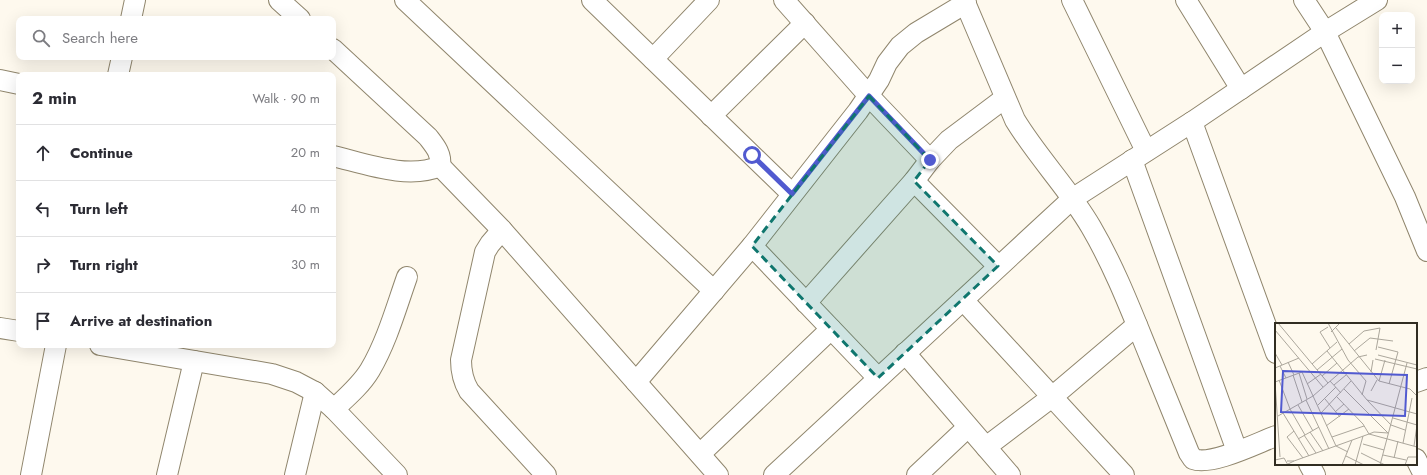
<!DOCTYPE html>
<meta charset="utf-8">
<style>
body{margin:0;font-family:Jost,sans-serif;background:#f2f2f3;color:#2b2b33}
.controls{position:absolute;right:12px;top:12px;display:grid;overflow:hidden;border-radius:8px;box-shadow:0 4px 16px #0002}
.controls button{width:36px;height:36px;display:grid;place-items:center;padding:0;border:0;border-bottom:1px solid #e1e1e2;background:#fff;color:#2b2b33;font:20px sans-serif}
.stop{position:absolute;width:12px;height:12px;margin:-9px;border:3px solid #515ad0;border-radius:50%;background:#fff}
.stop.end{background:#515ad0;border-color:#fff;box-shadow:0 1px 4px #0008}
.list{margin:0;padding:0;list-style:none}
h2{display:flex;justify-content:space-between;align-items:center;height:52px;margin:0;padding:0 16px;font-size:17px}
h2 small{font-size:13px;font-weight:400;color:#7c7c81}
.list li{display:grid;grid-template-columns:26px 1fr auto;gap:12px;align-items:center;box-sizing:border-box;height:56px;padding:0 16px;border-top:1px solid #e1e1e2}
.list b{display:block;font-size:15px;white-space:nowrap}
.list em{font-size:13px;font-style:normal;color:#7c7c81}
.icon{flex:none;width:22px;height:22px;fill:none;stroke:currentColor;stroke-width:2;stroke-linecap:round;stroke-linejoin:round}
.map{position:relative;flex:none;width:1427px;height:475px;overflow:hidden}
.search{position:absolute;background:#fff;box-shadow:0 4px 16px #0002;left:16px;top:16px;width:320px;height:44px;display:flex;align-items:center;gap:10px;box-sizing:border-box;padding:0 14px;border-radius:8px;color:#7c7c81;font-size:15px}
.panel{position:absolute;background:#fff;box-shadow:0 4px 16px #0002;left:16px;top:72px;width:320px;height:276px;border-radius:8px}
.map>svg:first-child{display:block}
</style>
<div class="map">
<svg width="1427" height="475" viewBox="0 0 1427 475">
<rect width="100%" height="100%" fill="#fef9ee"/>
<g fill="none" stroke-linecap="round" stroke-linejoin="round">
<g stroke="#90866d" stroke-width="22">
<g id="street">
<polyline points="279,0 300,19"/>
<polyline points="405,0 714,291"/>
<polyline points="592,0 792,194"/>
<polyline points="784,0 869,96 930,160"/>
<path d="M964,0l51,120c23,38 54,69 76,107 24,41 41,86 59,130 13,32 26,64 39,96l4,6c19,7 64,-16 83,-23"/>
<polyline points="1072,0 1146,151"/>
<polyline points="1186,0 1241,89"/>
<polyline points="1304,0 1325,32 1405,197 1427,251"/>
<polyline points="131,19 135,0"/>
<path d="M333,49l95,88c7,9 14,17 12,29 -31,14 -74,-2 -107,-10"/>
<polyline points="653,59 709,0"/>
<polyline points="118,75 122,57"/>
<polyline points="0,80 19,84"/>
<polyline points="711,116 805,23"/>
<polyline points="1192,122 1276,353"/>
<polyline points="1132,160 1237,451"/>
<polyline points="440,166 502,230 718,475"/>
<polyline points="914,181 998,266"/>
<path d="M502,230l-12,14 -5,8 -24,108c0,12 2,21 8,31l77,84"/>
<polyline points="752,246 878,378"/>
<polyline points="963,300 1124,475"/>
<polyline points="806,303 914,181 930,160 949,140 1005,98"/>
<polyline points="0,328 19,331"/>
<polyline points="100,345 272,374 296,382 315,392 334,409 397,475"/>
<polyline points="905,353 1010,475"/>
<polyline points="636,382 752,246 858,111 879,80 887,63 900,46 916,33 966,3"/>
<polyline points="1416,382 1427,378"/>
<path d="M334,409c13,-12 27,-24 36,-39 17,-29 26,-62 37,-93"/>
<polyline points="986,447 1052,397 1137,325"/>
<polyline points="700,454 831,329"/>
<polyline points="1416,459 1424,475"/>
<polyline points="1309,464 1315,475"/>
<polyline points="31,475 56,345"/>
<polyline points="167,475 194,361"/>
<polyline points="295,475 315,392"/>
<polyline points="774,475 1072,199 1192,122 1325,32 1377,0"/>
<polyline points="917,475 968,427"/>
</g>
</g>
<use href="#street" stroke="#fff" stroke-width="20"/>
</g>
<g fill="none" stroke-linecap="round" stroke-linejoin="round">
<polyline stroke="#515ad0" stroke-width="5" points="752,155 792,194 869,96 930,160"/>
</g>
<path fill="#0f766e" fill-opacity="0.2" stroke="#0f766e" stroke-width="3" stroke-dasharray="8 5" stroke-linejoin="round" d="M869,96l61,64 -16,21 84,85 -120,112 -126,-132z"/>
<g transform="translate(1275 323)">
<rect width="142" height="142" fill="#fef9ee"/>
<path fill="none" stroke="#aca79c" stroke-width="1" d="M3,0l50,60M53,0l20,37 18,21 -4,14M53,4l-8,5 10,16M61,5l43,53 31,8 7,7M0,7l48,57M56,9l9,-9M74,21l15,-13 16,-3 -4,22M103,24l20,5 -9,32M52,28l40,49M79,28l16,-13 23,3M0,30l7,12M103,32l39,10M100,36l42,10M13,39l6,13M37,41l25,-22M5,43l6,12M0,45l24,-10M42,47l25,-21M96,49l2,-12M24,50l8,26M18,52l9,27M47,53l15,-13M4,57l11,29 15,26M55,58l11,12M104,58l6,-21M32,61l14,-10M59,62l12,-10M69,66l44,44M96,68l6,-11M50,76l15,18M31,77l23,49M23,82l15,26M43,82l18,-18M60,89l9,-8M8,90l26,43M46,90l30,-32M3,93l35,-20 45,-39 9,-2M118,95l24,7M51,103l23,-17M130,107l-14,-5 -24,-25 50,14M19,108l-7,6 16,21M35,109l13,19M94,111l48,13M94,111l5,-2 14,1M29,112l12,18M57,114l32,-11M23,116l21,-12M128,120l9,-45M88,121l21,6M139,123l3,-21M86,130l24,12M108,132l23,5M71,133l18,9M5,134l-5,-75 27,-10 34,74 12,6M119,135l4,-17M0,137l9,-2 4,7M12,138h7l-6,3M19,138l75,-27 -6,-10 -26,-27M67,142l10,-25M80,142l8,-29M105,142l27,-102M130,142l3,-8h9"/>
<path fill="#515ad0" fill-opacity="0.15" stroke="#515ad0" stroke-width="2" d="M8,48l124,4 -2,41 -124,-4z"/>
<rect width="142" height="142" fill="none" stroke="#312d22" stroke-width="2"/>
</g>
</svg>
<div class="controls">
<button>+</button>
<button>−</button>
</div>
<div class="stop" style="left:752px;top:155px"></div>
<div class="stop end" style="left:930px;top:160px"></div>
<div class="search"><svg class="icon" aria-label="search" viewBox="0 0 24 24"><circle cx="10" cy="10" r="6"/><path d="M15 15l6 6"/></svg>Search here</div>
<section class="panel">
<h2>2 min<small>Walk · 90 m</small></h2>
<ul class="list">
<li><svg class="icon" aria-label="ahead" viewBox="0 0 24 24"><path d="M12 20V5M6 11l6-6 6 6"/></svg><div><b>Continue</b></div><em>20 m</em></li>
<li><svg class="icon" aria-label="left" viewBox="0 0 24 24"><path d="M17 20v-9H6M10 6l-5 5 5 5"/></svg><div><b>Turn left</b></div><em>40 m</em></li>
<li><svg class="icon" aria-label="right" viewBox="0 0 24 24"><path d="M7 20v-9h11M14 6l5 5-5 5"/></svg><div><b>Turn right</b></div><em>30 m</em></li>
<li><svg class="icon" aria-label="arrive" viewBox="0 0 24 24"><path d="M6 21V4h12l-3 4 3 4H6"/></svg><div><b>Arrive at destination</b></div></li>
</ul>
</section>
</div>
